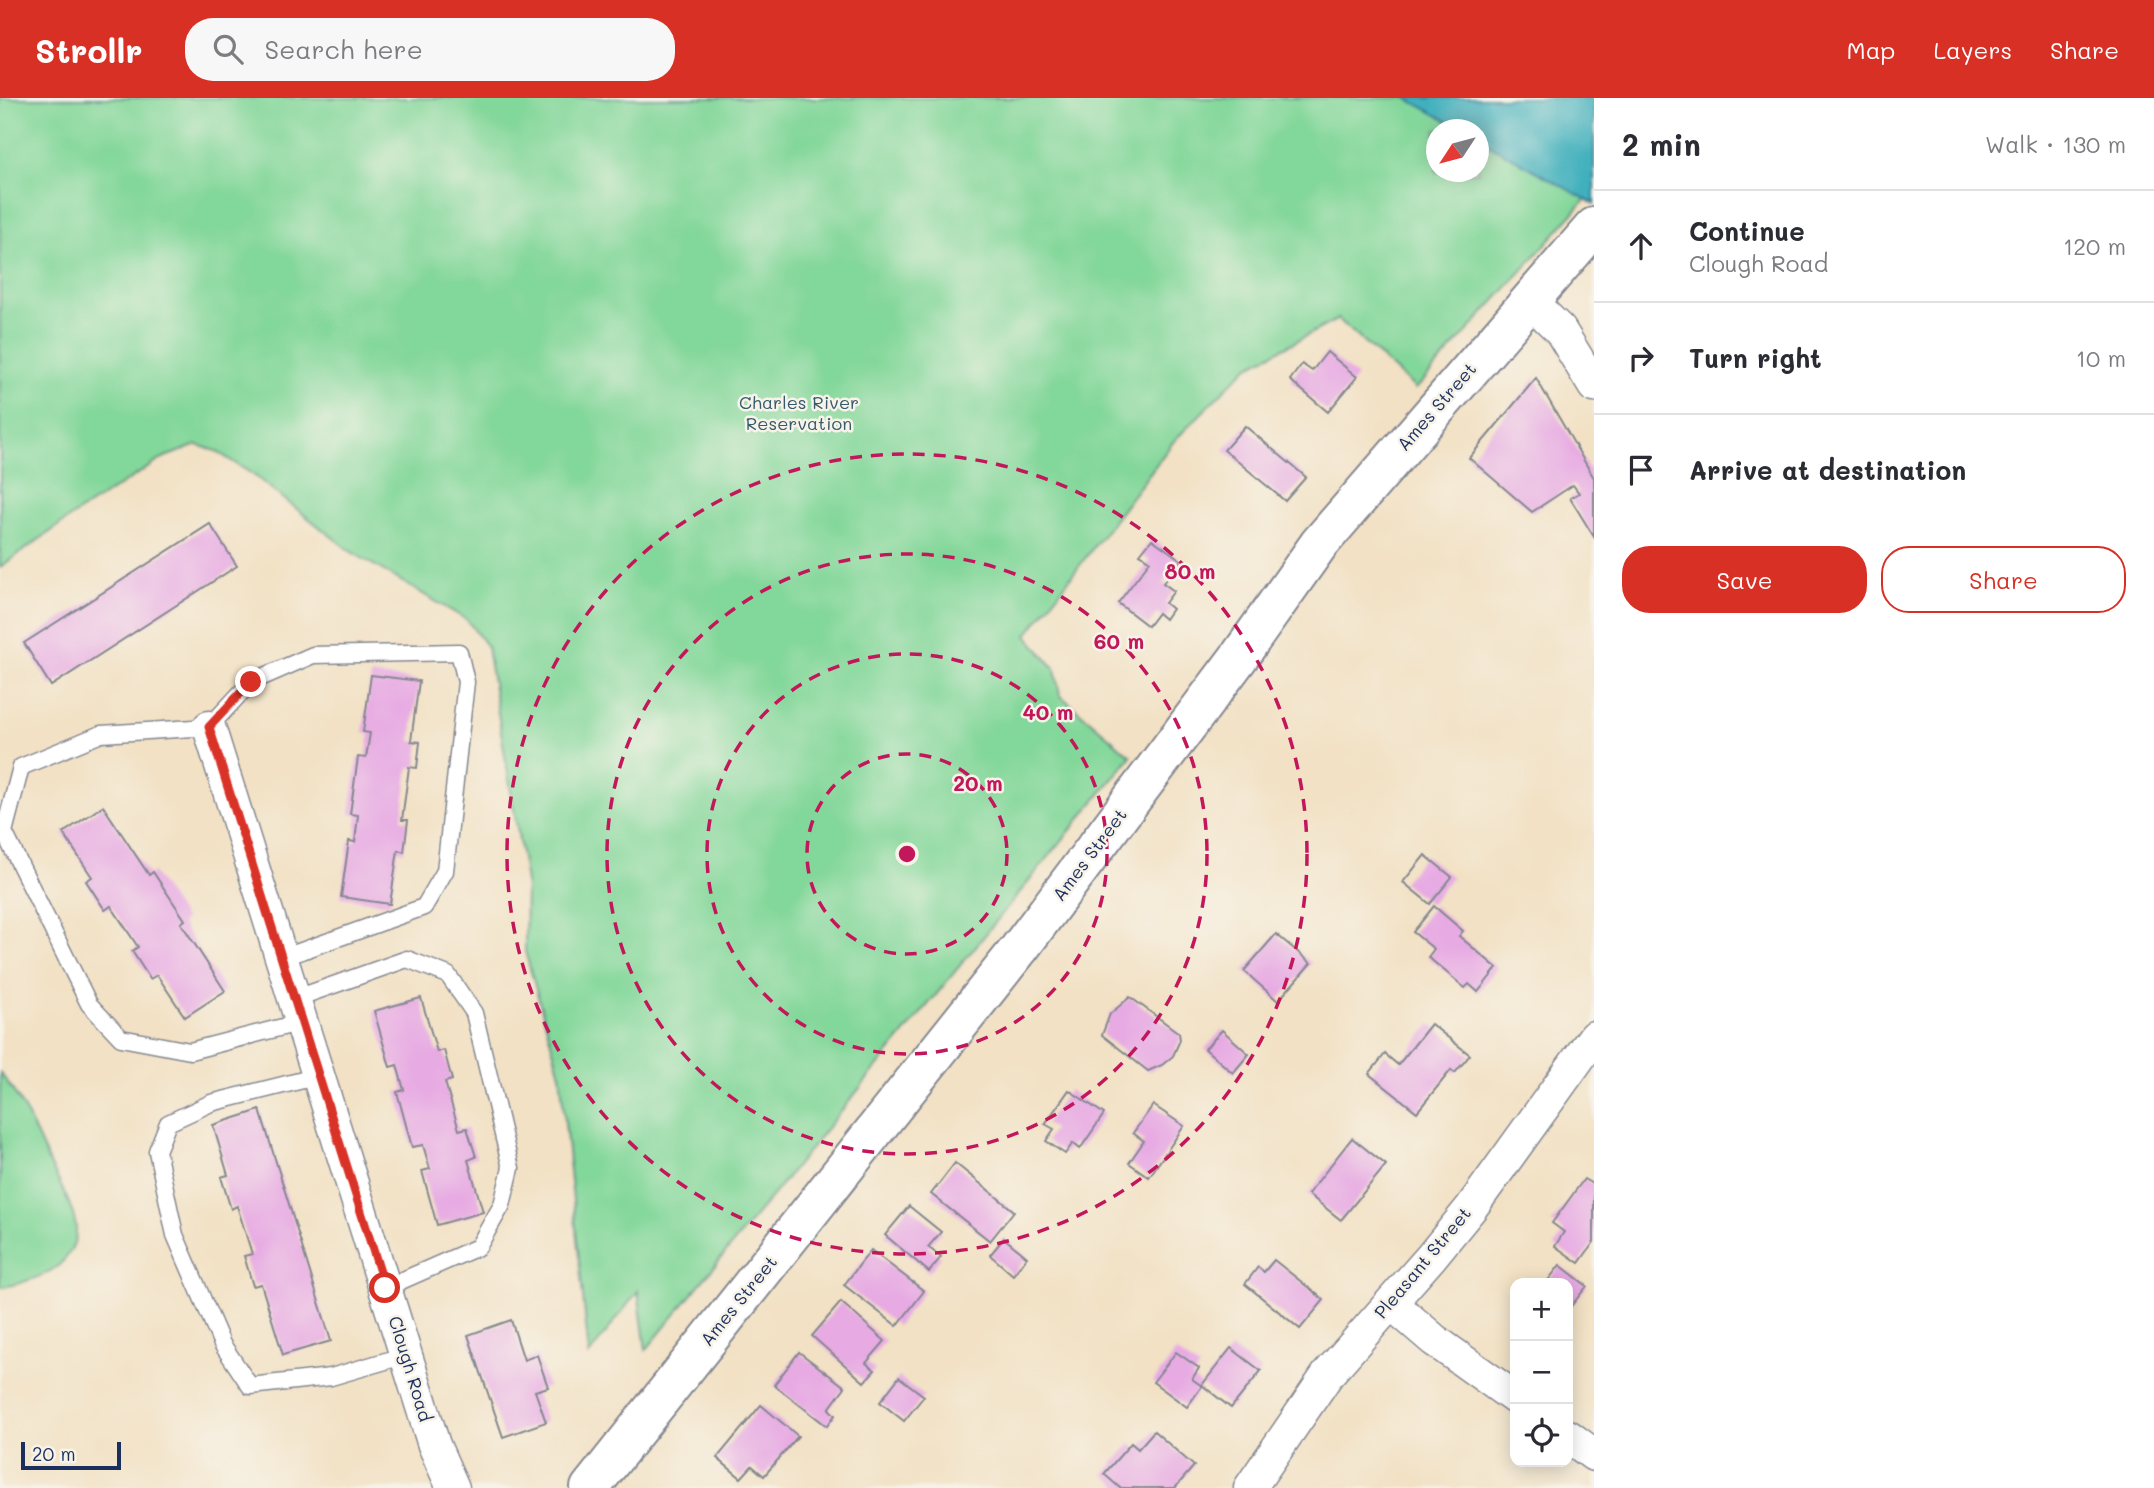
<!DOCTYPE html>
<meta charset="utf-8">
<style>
body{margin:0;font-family:Mali,sans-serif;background:#f7f7f7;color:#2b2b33}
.controls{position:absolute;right:21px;bottom:21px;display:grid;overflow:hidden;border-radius:14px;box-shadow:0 4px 18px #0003}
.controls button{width:63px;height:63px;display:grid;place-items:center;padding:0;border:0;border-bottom:2px solid #e1e1e2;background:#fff;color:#2b2b33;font:35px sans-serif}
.compass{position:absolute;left:1426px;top:21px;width:63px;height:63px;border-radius:50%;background:#fff;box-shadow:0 4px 18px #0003;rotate:234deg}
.scale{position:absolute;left:21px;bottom:18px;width:100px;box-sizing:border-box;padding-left:7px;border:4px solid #1b2f5e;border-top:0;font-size:19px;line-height:24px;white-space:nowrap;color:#1b2f5e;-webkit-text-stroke:5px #f7f3e8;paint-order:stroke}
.stop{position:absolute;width:21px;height:21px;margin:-16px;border:5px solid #d93025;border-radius:50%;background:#fff}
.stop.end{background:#d93025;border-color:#fff;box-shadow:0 2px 7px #0008}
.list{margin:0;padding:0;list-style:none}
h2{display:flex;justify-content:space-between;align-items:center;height:91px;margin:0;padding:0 28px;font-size:30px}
h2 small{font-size:23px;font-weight:400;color:#7c7c81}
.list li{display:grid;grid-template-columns:46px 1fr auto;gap:21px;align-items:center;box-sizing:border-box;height:112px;padding:0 28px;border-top:2px solid #e1e1e2}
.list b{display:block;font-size:26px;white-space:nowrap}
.list p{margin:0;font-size:23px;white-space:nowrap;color:#7c7c81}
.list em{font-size:23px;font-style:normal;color:#7c7c81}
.actions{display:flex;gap:14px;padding:21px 28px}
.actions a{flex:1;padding:16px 0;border:2px solid #d93025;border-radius:28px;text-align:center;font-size:24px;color:#d93025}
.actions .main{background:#d93025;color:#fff}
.icon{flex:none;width:38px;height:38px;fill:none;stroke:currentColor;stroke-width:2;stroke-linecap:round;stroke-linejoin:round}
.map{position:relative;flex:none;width:1594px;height:1390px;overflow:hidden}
header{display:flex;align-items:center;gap:42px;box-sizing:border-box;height:98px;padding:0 35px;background:#d93025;color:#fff}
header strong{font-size:33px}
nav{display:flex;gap:38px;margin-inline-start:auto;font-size:24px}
.search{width:490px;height:63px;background:#f7f7f7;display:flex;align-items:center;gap:18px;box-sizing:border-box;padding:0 24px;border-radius:28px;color:#7c7c81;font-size:26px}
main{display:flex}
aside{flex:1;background:#fff}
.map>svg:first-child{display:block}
</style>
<header>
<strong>Strollr</strong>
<div class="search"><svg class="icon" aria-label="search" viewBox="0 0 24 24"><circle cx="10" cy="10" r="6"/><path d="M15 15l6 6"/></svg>Search here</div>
<nav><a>Map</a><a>Layers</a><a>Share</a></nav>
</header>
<main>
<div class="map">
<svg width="1594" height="1390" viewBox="0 0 1594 1390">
<rect width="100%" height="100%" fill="#f7f3e8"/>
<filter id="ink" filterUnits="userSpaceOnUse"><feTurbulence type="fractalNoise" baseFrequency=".0143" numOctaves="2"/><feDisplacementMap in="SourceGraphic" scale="14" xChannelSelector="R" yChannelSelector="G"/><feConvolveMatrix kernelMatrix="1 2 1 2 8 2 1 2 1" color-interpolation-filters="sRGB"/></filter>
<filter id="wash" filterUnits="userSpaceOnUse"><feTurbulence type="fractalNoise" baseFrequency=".00686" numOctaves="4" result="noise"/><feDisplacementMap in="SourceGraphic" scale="28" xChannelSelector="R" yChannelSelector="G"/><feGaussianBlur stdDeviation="1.57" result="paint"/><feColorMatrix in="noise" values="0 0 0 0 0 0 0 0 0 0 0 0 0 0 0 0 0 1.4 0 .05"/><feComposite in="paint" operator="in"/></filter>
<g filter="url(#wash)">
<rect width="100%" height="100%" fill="#f2e1c4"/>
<g fill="#82d79a" stroke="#4e837c" stroke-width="2" fill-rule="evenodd">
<path d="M0,0h1574l20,92 -178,199 -78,-70 -91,48 -73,74 -147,194 28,34 5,26 71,61 -485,594 -8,-59 -49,64 -29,-281 -35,-123 1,-69 -39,-235 -20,-27 -117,-69 -95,-75 -39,-25 -19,-6 -32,12 -81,51 -84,59zM1436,32h42v42h-42z"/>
<path d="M0,975c21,25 34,56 47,85 8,17 31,56 29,75 -4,37 -42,47 -72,54h-4z"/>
</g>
<polygon fill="#41b0bd" stroke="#2e708e" stroke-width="2" points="1406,0 1594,0 1594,106 1479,41 1478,32 1462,31"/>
<g id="blocks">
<g fill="#e7aae3">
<polygon points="1327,254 1357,279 1328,314 1290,282 1302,266 1312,273"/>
<polygon points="1536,280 1594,380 1594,439 1570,400 1579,395 1573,387 1532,414 1469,360"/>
<polygon points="1245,328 1306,379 1285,403 1224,352"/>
<polygon points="210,426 237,468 51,588 24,545"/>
<polygon points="1152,441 1181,462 1163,485 1174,493 1165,505 1172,511 1165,521 1158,515 1148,528 1118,505 1150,463 1140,456"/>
<polygon points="371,577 419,583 411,643 420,644 417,670 409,669 402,722 408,722 404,754 398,752 390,806 341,799 349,743 355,744 358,717 350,716 358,659 366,660 370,635 363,634"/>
<polygon points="103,708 149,777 153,774 185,822 181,825 225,893 185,919 157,877 150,881 132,853 138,849 111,808 105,812 86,783 92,779 63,735"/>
<polygon points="1425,757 1452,779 1430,806 1403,784"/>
<polygon points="1434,808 1463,833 1459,838 1497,870 1478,894 1469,886 1465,890 1428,859 1434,851 1413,834"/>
<polygon points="1276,836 1311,865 1278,903 1244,873"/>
<polygon points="1130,899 1179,935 1180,942 1173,958 1162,967 1148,973 1102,937 1110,916"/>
<polygon points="421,900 437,954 444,952 452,982 445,984 459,1032 467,1030 476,1059 468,1062 483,1114 437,1127 422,1073 430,1071 423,1047 412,1049 397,994 404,992 397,967 390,969 374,913"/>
<polygon points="1431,926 1470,957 1455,975 1451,972 1417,1014 1369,976 1385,956 1398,967"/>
<polygon points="1222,932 1249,956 1233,975 1205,951"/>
<polygon points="1069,992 1104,1016 1080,1051 1073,1045 1065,1056 1046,1043 1054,1031 1045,1026"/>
<polygon points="1153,1007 1184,1028 1149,1079 1129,1065 1144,1043 1133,1035"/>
<polygon points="260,1012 331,1243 283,1257 261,1186 253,1188 244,1158 252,1156 237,1108 231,1111 221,1079 228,1077 213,1027"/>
<polygon points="1352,1040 1386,1067 1341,1122 1308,1096"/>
<polygon points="955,1065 1014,1113 990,1143 931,1096"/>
<polygon points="1584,1081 1594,1087 1594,1144 1579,1165 1555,1148 1564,1134 1552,1125"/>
<polygon points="909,1108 941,1134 928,1149 941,1159 929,1174 885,1137"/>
<polygon points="1004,1140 1027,1159 1013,1177 990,1157"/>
<polygon points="871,1152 924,1193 897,1228 844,1187"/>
<polygon points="1274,1162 1324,1202 1300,1231 1245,1186 1258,1169 1264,1174"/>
<polygon points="1560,1167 1587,1188 1568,1212 1568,1185 1546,1185"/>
<polygon points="841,1204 885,1243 866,1265 875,1272 864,1284 812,1238"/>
<polygon points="511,1222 524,1262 537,1257 548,1289 535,1293 546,1324 503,1339 468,1237"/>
<polygon points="1231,1250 1261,1273 1231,1310 1202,1287"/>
<polygon points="799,1254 845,1289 829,1311 835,1317 827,1328 774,1287"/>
<polygon points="1176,1254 1199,1270 1192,1281 1202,1288 1187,1309 1153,1284"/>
<polygon points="899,1279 924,1298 904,1323 880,1304"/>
<polygon points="761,1307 798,1338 764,1378 752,1368 741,1380 717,1360"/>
<polygon points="1154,1333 1194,1368 1175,1390 1120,1390 1104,1376 1131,1345 1138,1351"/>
</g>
</g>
</g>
<g filter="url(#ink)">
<use href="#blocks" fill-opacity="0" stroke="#868891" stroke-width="2"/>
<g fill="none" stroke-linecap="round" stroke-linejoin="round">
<g stroke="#868891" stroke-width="19">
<g id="lane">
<polyline points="282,860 424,809 445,773 466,584 459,554 313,557 251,584 209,629 101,636 21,669 4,734 89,906 121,940 190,953 302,924"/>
<polyline points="294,901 407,861 448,877 474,915 511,1070 502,1107 478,1149 385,1190"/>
<polyline points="319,978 211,1005 168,1025 157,1053 175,1137 222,1246 250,1288 331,1279 406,1257"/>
</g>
</g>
<g stroke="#868891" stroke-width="35">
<g id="street">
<polyline points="1529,202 1560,232 1594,288"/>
<polyline points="209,629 434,1347 453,1390"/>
<polyline points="1391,1205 1434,1242 1515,1300"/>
<polyline points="1568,1338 1594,1357"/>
<polyline points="1250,1390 1328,1276 1431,1159 1471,1110 1594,939"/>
</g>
</g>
<g stroke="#868891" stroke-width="42">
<polyline id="secondary" points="590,1390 1019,851 1239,559 1319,446 1594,129"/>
</g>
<use href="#lane" stroke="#fff" stroke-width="16"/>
<use href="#street" stroke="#fff" stroke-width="32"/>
<use href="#secondary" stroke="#fff" stroke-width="38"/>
</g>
</g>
<g fill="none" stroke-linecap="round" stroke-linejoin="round" filter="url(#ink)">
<polyline stroke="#d93025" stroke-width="9" points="251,584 209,629 385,1190"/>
</g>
<g fill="none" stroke="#c2185b" stroke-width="3.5" stroke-dasharray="12 9">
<circle cx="907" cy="756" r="100"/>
<circle cx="907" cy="756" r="200"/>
<circle cx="907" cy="756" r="300"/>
<circle cx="907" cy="756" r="400"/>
</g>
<g text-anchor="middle" stroke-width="5" stroke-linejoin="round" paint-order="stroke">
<g font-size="18" fill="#35596d" stroke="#f7f3e8">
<text x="799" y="311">Charles River<tspan x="799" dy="21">Reservation</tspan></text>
</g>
<g font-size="18" fill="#1b2f5e" stroke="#f7f3e8">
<text transform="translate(1437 309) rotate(-49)" y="6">Ames Street</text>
<text transform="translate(1090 757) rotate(-53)" y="6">Ames Street</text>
<text transform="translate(1423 1165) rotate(-50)" y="6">Pleasant Street</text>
<text transform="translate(739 1203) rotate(-51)" y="6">Ames Street</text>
<text transform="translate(410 1271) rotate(73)" y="6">Clough Road</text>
</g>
</g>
<circle cx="907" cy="756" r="10" fill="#c2185b" stroke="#f7f3e8" stroke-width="3.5"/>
<g font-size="21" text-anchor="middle" font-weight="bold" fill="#c2185b" stroke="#f7f3e8" stroke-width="5" stroke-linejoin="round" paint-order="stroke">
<text x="1190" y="481">80 m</text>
<text x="1119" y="551">60 m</text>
<text x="1048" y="622">40 m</text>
<text x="978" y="693">20 m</text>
</g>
</svg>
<div class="controls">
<button>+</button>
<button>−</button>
<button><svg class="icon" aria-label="locate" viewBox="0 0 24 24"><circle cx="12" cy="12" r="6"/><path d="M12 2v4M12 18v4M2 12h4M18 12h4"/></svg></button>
</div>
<svg class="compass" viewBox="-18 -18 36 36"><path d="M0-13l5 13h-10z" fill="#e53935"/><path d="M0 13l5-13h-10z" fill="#7c7c81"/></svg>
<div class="scale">20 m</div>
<div class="stop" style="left:385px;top:1190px"></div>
<div class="stop end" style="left:251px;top:584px"></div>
</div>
<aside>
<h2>2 min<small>Walk · 130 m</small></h2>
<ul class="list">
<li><svg class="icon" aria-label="ahead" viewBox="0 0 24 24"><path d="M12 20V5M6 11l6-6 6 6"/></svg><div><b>Continue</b><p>Clough Road</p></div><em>120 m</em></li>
<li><svg class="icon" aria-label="right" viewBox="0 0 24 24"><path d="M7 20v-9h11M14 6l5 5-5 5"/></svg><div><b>Turn right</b></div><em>10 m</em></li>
<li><svg class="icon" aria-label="arrive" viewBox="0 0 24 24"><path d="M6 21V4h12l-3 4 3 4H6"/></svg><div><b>Arrive at destination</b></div></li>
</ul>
<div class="actions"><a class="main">Save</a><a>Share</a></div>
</aside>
</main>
